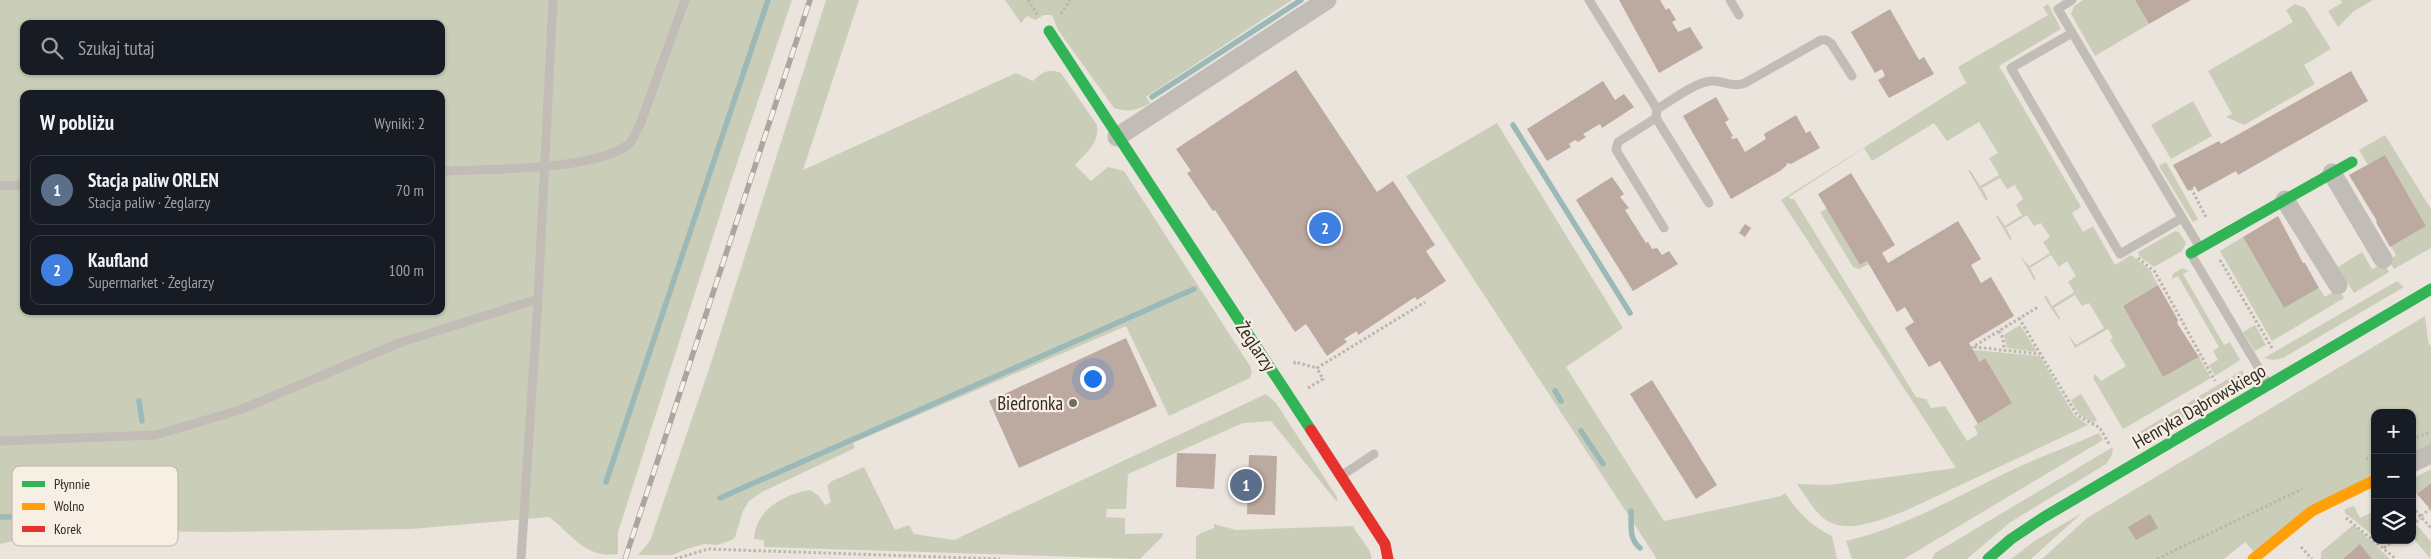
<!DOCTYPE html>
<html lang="pl">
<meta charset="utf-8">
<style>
body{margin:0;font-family:"PT Sans Narrow",sans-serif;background:#20242c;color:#f1f3f6}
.controls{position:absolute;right:15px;bottom:15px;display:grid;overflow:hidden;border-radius:10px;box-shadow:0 1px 4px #0004}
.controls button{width:45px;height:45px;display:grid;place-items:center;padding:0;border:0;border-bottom:1px solid #363941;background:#171b24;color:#f1f3f6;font:25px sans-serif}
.you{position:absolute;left:1092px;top:378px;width:18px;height:18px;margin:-12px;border:4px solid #fff;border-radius:50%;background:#1a73e8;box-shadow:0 0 0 8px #1a73e833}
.badge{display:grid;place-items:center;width:32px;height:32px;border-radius:50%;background:#db2777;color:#fff;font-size:16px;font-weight:700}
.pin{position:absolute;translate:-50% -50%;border:2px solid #fff;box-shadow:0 1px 5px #0006}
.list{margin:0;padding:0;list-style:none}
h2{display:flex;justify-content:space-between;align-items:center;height:65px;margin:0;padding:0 20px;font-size:21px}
h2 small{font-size:16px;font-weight:400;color:#9ea1a6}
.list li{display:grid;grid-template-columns:32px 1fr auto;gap:15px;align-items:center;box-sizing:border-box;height:70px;margin:0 10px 10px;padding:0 10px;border:1px solid #363941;border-radius:10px}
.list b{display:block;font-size:19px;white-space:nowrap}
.list p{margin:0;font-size:16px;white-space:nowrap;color:#9ea1a6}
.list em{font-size:16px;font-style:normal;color:#9ea1a6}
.icon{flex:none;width:28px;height:28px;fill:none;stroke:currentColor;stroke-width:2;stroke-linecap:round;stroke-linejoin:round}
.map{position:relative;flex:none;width:2431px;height:559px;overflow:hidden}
.search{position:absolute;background:#171b24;box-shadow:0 1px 4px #0004;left:20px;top:20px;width:425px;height:55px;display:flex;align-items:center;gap:12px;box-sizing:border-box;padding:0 18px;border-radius:10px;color:#9ea1a6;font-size:19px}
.panel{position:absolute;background:#171b24;box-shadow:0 1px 4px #0004;left:20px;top:90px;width:425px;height:225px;border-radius:10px}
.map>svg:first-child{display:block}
</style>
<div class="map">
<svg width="2431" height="559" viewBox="0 0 2431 559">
<rect width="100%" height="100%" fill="#eae4dd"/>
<g fill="#caceb8" fill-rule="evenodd">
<path d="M0,0h792l-63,187 -111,345v22c-33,5 -45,-19 -69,-37l-138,12 -194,3 -177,-2 -2,5 -38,9zM24,24h417v47h-417zM24,94h417v217h-417z"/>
<path d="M826,0h33l-56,170 213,-97 17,8c9,-9 16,-13 28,-8l36,52c2,19 -10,27 -22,40l16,16 17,-14 16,4 126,195 2,6 -2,6 -81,38 -43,-90 -273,117 2,5 -93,44 -13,9 -6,10 -8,26 -3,3 -15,5 -13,-1 -17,5 -15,6h-34l12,-14 60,-175z"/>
<path d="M1005,0h287l-146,97 4,6c-13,8 -22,9 -36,5l-56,-78 -6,-15h-8l-9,5 -8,-4 -6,7z"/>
<polygon points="2083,0 2135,0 2149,24 2095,56 2071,14 2074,6"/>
<polygon points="2341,0 2373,0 2354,11 2338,27 2328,11 2342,3"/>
<path d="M2048,4l13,25 -62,37 82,141 -9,6 11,19 10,-6 22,39 16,-10 19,15 8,15 -35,21 40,71 36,-20 12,21 -88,51 -30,-51 2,-4 6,7 25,-15 -16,-26 3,-2 -5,-9 -33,19 -7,-14 8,11 28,-17 -15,-25 -7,3 -7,-11 -21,13 6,10 -1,2 -15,-23 2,-2 6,11 22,-14 -6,-10 8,-6 -9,-15 -8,6 -8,-12 -21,13 6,11 -2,1 -14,-25 9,11 21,-13 -7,-11 7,-5 -9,-14 -7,3 -7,-11 -21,13 6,11 -2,1 -14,-24h2l7,10 17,-11 -6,-10 7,-6 -8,-14 -8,4 -7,-11 -18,10 6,11 -2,2 -18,-31h2l10,16 19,-11 -10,-17 9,-5 -19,-31 -32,19 -13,-18 -62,38 -8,-13 -75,49 1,2h4l122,198 10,2 5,9 14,-2 22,35 11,-7 -4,-8 38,-23 -27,-45 -5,4 -7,-12 67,6 34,59 14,10 -183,86c-23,8 -56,24 -79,9 -12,-8 -20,-24 -29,-36l32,1 127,-17 -175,-268 185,-117 -8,-16 90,-52 -5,-8z"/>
<polygon points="2295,4 2305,8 2331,49 2304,65 2315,84 2244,125 2226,117 2232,114 2208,71 2293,22 2286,10"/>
<polygon points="2193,101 2212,136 2171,159 2151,125"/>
<path d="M1497,123l126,205 -57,39 98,154 117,-25 4,-3c13,19 26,33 47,43l5,23h-180l-251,-383z"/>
<polygon points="2385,135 2431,209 2431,248 2394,269 2388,260 2396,255 2391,246 2426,226 2385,155 2368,165 2359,150"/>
<polygon points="2166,162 2198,219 2193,222 2159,166"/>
<polygon points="1827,209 1860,265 1867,261 1869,264 1859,269 1853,267 1820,212"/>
<polygon points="2175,231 2179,232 2186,243 2182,251 2154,267 2139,256 2138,252"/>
<polygon points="2243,237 2284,308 2319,288 2325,297 2338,289 2344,298 2272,341 2220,251"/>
<polygon points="2362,252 2372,269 2384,263 2389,272 2354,293 2338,267"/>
<polygon points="2182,268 2189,271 2183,274 2224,345 2230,342 2240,360 2215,376 2209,365 2218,360 2213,351 2219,347 2178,276 2172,279 2173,274"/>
<polygon points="2397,281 2404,287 2283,358 2273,360 2264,358"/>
<polygon points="2425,316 2428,341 2431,347 2431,446 2412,455 2412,413 2375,413 2375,473 2253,551 2245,542 2224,559 2042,559 2087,518"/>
<polygon points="2020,325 2037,352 2007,348 2004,335"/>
<polygon points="2255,325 2266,345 2255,351 2243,332"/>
<polygon points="2243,370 2243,379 2235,388 2146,440 2131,437"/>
<path d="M1266,394l10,9 61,94v5l-66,-81 -28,2 -115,51 -2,35h-19l-1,8 19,1v16l38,-1 -1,4 -22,22 -376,-12v-7l-10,-1c2,-30 29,-44 56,-49l9,6 6,9 6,-3 -4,-16 5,-5 32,-14 31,63 14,-5 5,9 40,6z"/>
<polygon points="2081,394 2097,420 2093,423 2079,414 2071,400"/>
<path d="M2099,433l4,7 -199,119h-52l-6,-18c59,-14 114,-46 168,-72 28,-13 57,-23 85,-36z"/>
<polygon points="2113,447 2112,455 2106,464 2009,523 1967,559 1932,559 1935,553"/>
<polygon points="2431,469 2431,483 2417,494 2412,489 2412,479"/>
<polygon points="2354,506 2360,518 2375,511 2375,537 2345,513 2345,509"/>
<polygon points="2082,513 2031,559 2011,559 2036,540"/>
<path d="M1214,524l22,6 117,-4c6,13 16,18 19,33h-176v-22l5,-4 13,-5z"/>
<polygon points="2417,525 2431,542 2430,558 2412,537 2412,529"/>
<polygon points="2352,526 2355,526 2390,559 2372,559 2360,545 2343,559 2321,559 2321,552"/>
</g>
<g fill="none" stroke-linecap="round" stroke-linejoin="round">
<g stroke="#9cb9b9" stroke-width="5.5">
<polyline points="1152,97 1301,0"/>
<polyline points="1513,125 1630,313"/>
<polyline points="1555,391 1561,401"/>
<polyline points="139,401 142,421"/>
<polyline points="1581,431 1603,464"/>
<polyline points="606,482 768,0"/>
<polyline points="720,498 1194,289"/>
<path d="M1631,511c1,15 -3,27 9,37"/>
<polyline points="0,517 103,515"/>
</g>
</g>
<g fill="#bca9a0">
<polygon points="1619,0 1660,0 1666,10 1669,8 1676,20 1672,22 1678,32 1690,27 1703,48 1659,73"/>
<polygon points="2135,0 2191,0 2149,24"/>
<polygon points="1890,9 1919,60 1924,57 1934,74 1889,98 1878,80 1885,76 1882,69 1875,73 1851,32"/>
<polygon points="1296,70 1377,192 1393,181 1435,245 1426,251 1446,281 1417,300 1415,297 1358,335 1357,331 1344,339 1347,342 1327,356 1306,324 1295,332 1215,210 1213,211 1187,173 1191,171 1176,149"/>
<polygon points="2351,71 2368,101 2238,175 2236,171 2198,192 2195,186 2188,191 2173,165 2219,141 2221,144"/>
<polygon points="1603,81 1615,100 1624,94 1634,107 1602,128 1600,124 1583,134 1586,137 1578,142 1575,140 1569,144 1571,147 1547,161 1527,129"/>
<polygon points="1716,97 1729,120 1725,122 1733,136 1731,137 1732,139 1737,138 1745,152 1766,139 1764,134 1796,115 1806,133 1810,131 1820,148 1791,164 1786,163 1787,165 1780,171 1731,199 1683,116"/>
<polygon points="2385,155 2426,226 2390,247 2376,222 2377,221 2349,175"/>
<polygon points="1851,173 1895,245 1882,253 1888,263 1958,221 1981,259 1971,265 1981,283 1991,277 2014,316 1969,343 1980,362 1985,358 2012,403 1978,424 1940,361 1929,367 1905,328 1914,322 1905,307 1897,312 1867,261 1860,265 1818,194"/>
<polygon points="1612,177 1624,194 1620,197 1629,208 1625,210 1646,243 1648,242 1652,249 1657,248 1662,255 1669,251 1678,264 1633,291 1576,200"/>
<polygon points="2278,216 2303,263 2305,263 2319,288 2284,308 2243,237"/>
<polygon points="1745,224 1751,228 1745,237 1739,233"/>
<polygon points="2158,285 2178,320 2177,323 2199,357 2163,377 2123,306"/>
<polygon points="1126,338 1157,406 1019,468 989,401"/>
<polygon points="1652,380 1717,485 1696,499 1630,394"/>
<polygon points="1177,453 1216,454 1214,489 1176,487"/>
<polygon points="1249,455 1277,456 1275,515 1247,514"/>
<polygon points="2431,483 2431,510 2417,494"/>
<polygon points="2150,514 2158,528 2136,540 2128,527"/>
<polygon points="2360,544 2372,559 2343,559"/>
</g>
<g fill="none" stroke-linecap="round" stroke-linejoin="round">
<g stroke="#bbb5af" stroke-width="3" stroke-dasharray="2.5 2.5" stroke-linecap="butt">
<polyline points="1028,0 1037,14"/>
<polyline points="1061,14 1070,0"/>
<polyline points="2191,188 2207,219"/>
<polyline points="2138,258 2155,272 2215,381"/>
<polyline points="2220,260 2272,348"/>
<polyline points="2019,318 2077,415 2100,428 2109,444"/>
<polyline points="1999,331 2003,338 2004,350"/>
<polyline points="1974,347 2040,354"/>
<polyline points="1971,348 2038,307"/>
<polyline points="1294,364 1295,362 1317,368"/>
<polyline points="1308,388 1323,379 1317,368 1425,302"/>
<polyline points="2412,439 2431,432"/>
<polyline points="2366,459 2375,455"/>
<polyline points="2412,507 2431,528"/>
<polyline points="2421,516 2430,509"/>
<polyline points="2346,518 2396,559"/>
<polyline points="2412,525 2421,518"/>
<polyline points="2301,547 2312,559"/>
<polyline points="2384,548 2394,540"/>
<polyline points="675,559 708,549 1000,559"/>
<polyline points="2157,559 2302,489"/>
</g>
<g stroke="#c2bcb7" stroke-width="9">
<polyline points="1589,0 1657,109"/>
<polyline points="1730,0 1739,15"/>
<polyline points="2072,0 2058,9 2199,246"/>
<polyline points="2072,33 2011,68 2120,254 2182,218"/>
<path d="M1656,118l1,-9c16,-9 36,-26 54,-28 12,-1 21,7 34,2l76,-43h5l5,3 21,33"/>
<path d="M441,171c46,-2 151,0 187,-26 5,-4 8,-14 12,-20l45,-125"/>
<polyline points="0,186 24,185"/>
<polyline points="1664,228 1616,150 1618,142 1656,118 1709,203"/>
<polyline points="2192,256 2267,382"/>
<polyline points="0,441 155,435 240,410 399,343 538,299"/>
<polyline points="1344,474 1374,454"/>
<polyline points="521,559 538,299 553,0"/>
</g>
<g stroke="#c2bcb7" stroke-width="19">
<polyline points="1117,137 1327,0"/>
<polyline points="2332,173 2383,259"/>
<polyline points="2285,200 2338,285"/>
<polyline points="2412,463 2431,454"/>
</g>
<g stroke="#30b455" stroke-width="11">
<polyline points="1049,31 1311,430"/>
<polyline points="2191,253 2352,162"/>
<polyline points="1988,559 2011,539 2044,517 2431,289"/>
</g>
<polyline stroke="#ff9f0a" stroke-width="11" points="2253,559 2312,511 2375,480"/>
<polyline stroke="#e5322d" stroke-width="11" points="1311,430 1385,544 1388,559"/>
<g stroke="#aaa5a1" stroke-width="5.5">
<polyline id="rail" points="625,559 810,0"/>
</g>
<use href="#rail" stroke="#f7eee4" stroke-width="4" stroke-dasharray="11" stroke-linecap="butt"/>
</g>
<circle fill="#726b66" stroke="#f7eee4" stroke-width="2" cx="1073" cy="403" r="5"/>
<g text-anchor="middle" stroke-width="4.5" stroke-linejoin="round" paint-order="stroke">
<g font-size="19" fill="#322a26" stroke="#f7eee4">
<text transform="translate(1256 346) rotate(56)" y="7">Żeglarzy</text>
<text transform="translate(2199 406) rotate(-30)" y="7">Henryka Dąbrowskiego</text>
</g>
<g font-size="19" fill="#322a26" stroke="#f7eee4" text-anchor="end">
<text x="1063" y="410">Biedronka</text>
</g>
</g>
<rect x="12" y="466" width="166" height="80" rx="8" fill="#f7eee4" stroke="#bcb3ab" stroke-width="1"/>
<rect x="22" y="481" width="23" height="6" fill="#30b455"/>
<rect x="22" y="503" width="23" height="7" fill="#ff9f0a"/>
<rect x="22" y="526" width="23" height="6" fill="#e5322d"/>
<g font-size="14" fill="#322a26">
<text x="54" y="489">Płynnie</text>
<text x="54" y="511">Wolno</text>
<text x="54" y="534">Korek</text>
</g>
</svg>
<div class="controls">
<button>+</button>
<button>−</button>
<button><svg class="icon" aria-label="layers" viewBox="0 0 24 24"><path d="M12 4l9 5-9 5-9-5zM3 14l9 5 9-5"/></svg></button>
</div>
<div class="you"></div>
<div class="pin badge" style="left:1246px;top:485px;background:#5c6f8a">1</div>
<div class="pin badge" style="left:1325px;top:228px;background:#3f7fe0">2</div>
<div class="search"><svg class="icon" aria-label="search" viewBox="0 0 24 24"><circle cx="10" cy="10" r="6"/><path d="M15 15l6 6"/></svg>Szukaj tutaj</div>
<section class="panel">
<h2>W pobliżu<small>Wyniki: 2</small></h2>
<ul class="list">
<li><span class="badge" style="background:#5c6f8a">1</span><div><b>Stacja paliw ORLEN</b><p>Stacja paliw · Żeglarzy</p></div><em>70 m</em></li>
<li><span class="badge" style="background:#3f7fe0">2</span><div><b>Kaufland</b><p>Supermarket · Żeglarzy</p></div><em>100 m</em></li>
</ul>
</section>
</div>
